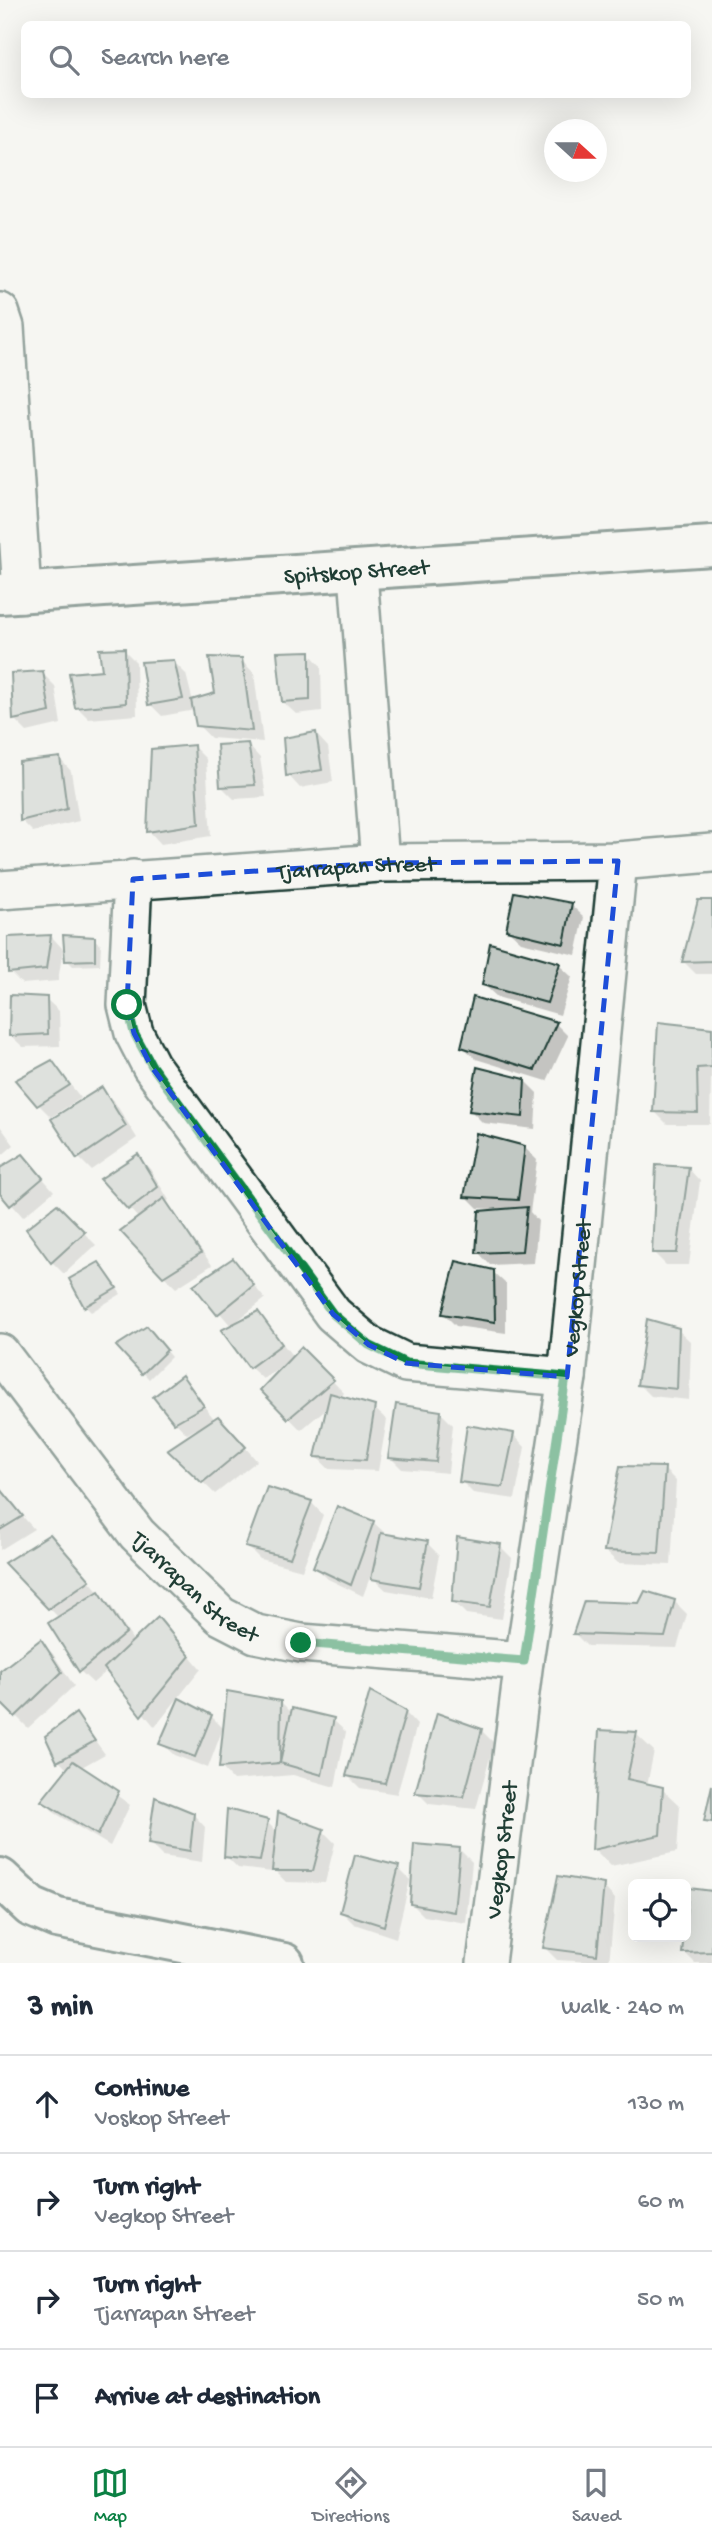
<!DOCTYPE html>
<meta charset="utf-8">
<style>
body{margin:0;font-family:"Gochi Hand",sans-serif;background:#f2f2f3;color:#1f2937}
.controls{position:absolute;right:21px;bottom:21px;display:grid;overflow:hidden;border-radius:10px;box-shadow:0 7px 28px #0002}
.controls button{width:63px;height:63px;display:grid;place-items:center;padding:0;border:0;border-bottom:2px solid #e0e1e3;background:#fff;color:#1f2937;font:35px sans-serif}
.compass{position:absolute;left:544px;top:119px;width:63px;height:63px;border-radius:50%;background:#fff;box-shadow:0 7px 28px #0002;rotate:111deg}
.stop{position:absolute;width:21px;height:21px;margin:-16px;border:5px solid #0b8043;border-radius:50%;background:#fff}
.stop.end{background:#0b8043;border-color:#fff;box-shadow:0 2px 7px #0008}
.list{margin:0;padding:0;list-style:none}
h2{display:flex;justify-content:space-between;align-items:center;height:91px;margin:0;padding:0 28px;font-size:30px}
h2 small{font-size:23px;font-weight:400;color:#747a83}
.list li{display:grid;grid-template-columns:46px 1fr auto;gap:21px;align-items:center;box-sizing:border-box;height:98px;padding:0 28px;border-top:2px solid #e0e1e3}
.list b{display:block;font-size:26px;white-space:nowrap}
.list p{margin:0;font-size:23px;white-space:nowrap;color:#747a83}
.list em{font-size:23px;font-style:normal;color:#747a83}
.icon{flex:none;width:38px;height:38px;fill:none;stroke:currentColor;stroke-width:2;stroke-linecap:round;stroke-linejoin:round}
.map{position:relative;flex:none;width:712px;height:1963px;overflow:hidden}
.search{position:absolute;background:#fff;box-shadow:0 7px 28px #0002;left:21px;right:21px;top:21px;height:77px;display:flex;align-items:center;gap:18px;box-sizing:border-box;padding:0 24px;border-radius:10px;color:#747a83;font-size:26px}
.sheet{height:483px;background:#fff}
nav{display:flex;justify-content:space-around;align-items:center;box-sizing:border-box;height:98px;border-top:2px solid #e0e1e3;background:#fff;font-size:19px;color:#747a83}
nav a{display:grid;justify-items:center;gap:4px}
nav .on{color:#0b8043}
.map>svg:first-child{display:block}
</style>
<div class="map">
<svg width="712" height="1963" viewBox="0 0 712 1963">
<rect width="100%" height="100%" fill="#f6f6f2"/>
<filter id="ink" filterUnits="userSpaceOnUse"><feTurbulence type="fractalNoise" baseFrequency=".0143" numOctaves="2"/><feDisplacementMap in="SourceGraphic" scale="14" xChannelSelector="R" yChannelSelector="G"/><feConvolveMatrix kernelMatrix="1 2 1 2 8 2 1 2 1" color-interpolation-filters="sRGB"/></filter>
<g filter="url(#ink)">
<g fill="#0003">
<polygon points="124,650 136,662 137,715 89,719 77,707"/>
<polygon points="309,653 321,666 322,711 296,714 283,702"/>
<polygon points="241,660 254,673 263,742 211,738 198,725 195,710 162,716 150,704 174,662 186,674 193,702 217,694"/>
<polygon points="42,673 55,686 61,724 27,732 15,720 12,675"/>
<polygon points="316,734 328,747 333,782 300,788 288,775"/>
<polygon points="248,745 260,758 266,797 234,799 222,787"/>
<polygon points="194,747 206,759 211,836 161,844 149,831"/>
<polygon points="59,758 71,771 79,821 33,832 21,820"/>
<polygon points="712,902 712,974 696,974 684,962"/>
<polygon points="571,905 584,917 576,955 521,942 508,930"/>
<polygon points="51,936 63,949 58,981 22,984 10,972"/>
<polygon points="94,939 101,945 100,965 73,966 67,960"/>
<polygon points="491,945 559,965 572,977 560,1015 497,997 484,985"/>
<polygon points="46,999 59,1011 60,1046 23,1047 10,1035"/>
<polygon points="475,1000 556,1024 568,1036 547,1081 476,1059 463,1047"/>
<polygon points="712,1029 710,1124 667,1124 655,1112"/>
<polygon points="52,1062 81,1098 51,1117 38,1104"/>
<polygon points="525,1081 537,1093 535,1129 483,1123 471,1111"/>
<polygon points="101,1089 114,1101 137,1138 91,1170 78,1157"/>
<polygon points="0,1126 14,1145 0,1157"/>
<polygon points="524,1147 537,1160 530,1212 538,1221 534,1263 490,1265 478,1252 492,1209 478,1208 466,1196"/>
<polygon points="23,1156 54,1191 23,1217 0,1191 0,1170"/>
<polygon points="138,1157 150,1169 169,1200 166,1202 212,1265 176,1288 164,1276 139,1219 103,1179"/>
<polygon points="688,1168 700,1181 689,1265 666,1265 654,1253"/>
<polygon points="57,1206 96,1245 64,1274 52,1262"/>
<polygon points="233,1260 265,1299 233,1324 258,1313 294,1358 314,1362 344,1393 340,1398 374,1408 387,1420 378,1471 329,1469 317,1457 328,1407 301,1430 262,1390 291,1361 263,1379 250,1367 232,1327 196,1285"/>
<polygon points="104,1271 121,1294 91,1312 85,1306"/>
<polygon points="493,1272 506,1284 506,1333 456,1326 444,1314"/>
<polygon points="678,1330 691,1342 689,1400 651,1396 639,1384"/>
<polygon points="152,1334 171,1357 149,1379 119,1346"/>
<polygon points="182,1378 215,1420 230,1430 257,1461 215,1494 170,1450 198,1431 196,1429 187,1434 175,1422"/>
<polygon points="440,1412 453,1425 448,1473 402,1469 390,1457"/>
<polygon points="513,1434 525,1447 515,1499 473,1493 461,1481"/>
<polygon points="664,1469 676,1481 671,1565 618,1563 605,1551"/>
<polygon points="0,1491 34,1529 0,1550"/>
<polygon points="311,1502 323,1515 302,1570 260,1559 247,1546"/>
<polygon points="373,1522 386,1534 427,1543 439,1555 431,1598 386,1590 373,1578 373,1569 363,1596 328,1579 315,1567"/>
<polygon points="500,1546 512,1558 502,1619 466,1614 453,1601"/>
<polygon points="62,1548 111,1606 134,1642 170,1632 201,1669 155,1727 108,1670 93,1683 80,1671 50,1624 59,1618 7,1564"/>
<polygon points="674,1601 687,1614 677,1648 587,1646 575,1634 640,1605"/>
<polygon points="41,1642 53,1654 74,1686 28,1728 0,1700 0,1673"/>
<polygon points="281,1702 293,1714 333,1720 346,1732 335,1787 293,1775 233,1780 221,1767"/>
<polygon points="405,1712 417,1725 397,1794 360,1788 348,1776"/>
<polygon points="76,1715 105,1754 80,1768 130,1805 110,1846 55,1813 43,1800 68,1770 59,1761"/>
<polygon points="211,1716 223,1728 208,1768 174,1755 161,1743"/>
<polygon points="481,1730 494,1743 476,1809 429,1804 417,1792"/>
<polygon points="636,1734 654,1751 647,1785 662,1789 680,1806 677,1852 611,1866 594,1849"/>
<polygon points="193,1814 205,1827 202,1862 162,1856 150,1844"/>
<polygon points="267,1822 277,1832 323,1831 335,1843 325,1883 286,1882 273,1869 272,1872 238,1868 226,1856"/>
<polygon points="459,1849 472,1862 466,1923 424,1916 411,1903"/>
<polygon points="398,1868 410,1880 396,1938 354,1924 342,1912"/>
<polygon points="603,1886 615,1899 609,1963 557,1960 545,1948"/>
<polygon points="712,1893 712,1963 695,1963 684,1952"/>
</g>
<g fill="#c1c8c3" stroke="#1f3d34" stroke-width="2">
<polygon points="125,648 126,703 75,708 69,673 102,670 99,649"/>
<polygon points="310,651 310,700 282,702 277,652"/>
<polygon points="209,657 242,658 252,731 196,726 191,700 215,693"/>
<polygon points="174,660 183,699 148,705 141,662"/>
<polygon points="43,671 50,712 13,720 11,673"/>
<polygon points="316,732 322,770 286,776 283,738"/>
<polygon points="248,743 255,785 220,787 217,745"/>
<polygon points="194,745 199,824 147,832 151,749"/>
<polygon points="60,757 67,809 20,821 19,762"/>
<polygon points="514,892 572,903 564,944 506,930"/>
<polygon points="698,900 712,900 712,961 682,962"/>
<polygon points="51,935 46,969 8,973 8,937"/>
<polygon points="63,935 95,937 95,960 65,961"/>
<polygon points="490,943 560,963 547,1003 482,985"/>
<polygon points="10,995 47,997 48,1034 9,1036"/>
<polygon points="473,997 557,1022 535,1070 461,1047"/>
<polygon points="658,1022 712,1028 712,1067 697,1068 698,1113 653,1112"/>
<polygon points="52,1060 70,1085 37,1106 15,1080"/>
<polygon points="477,1067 525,1079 523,1117 469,1111"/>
<polygon points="102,1087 126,1126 77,1159 51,1119"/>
<polygon points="476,1133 525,1146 518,1200 464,1197"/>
<polygon points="23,1154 43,1178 10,1206 0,1194 0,1168"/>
<polygon points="138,1154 158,1187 128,1210 100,1179"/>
<polygon points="656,1165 689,1167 677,1253 652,1253"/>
<polygon points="164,1198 201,1253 163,1277 120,1231"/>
<polygon points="57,1204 85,1232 51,1263 26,1229"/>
<polygon points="527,1207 522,1251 476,1253 479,1211"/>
<polygon points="233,1258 254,1285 217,1315 193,1285"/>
<polygon points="456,1261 494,1270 495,1322 442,1314"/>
<polygon points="99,1262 117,1288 84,1307 69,1279"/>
<polygon points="258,1311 282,1344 249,1368 221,1330"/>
<polygon points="647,1319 679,1328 677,1389 637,1385"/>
<polygon points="147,1326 167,1350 142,1374 116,1346"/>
<polygon points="301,1347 334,1380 288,1419 260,1390"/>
<polygon points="182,1375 204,1406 174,1423 153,1397"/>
<polygon points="330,1393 375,1406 366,1460 315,1457"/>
<polygon points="396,1404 441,1411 436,1462 388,1458"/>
<polygon points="218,1416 246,1447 202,1483 167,1450"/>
<polygon points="467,1425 514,1433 503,1487 459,1482"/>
<polygon points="620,1466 665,1467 659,1553 604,1551"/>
<polygon points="267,1487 312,1501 290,1558 245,1547"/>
<polygon points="0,1488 23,1516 0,1530"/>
<polygon points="337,1506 374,1521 351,1585 313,1567"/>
<polygon points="381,1533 428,1541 419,1587 371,1579"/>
<polygon points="50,1534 90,1580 48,1609 4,1563"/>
<polygon points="457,1537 501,1544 490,1607 452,1602"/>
<polygon points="99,1591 126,1633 79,1672 48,1623"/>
<polygon points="645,1591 675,1600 665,1637 573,1634 584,1601 639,1603"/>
<polygon points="158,1617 190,1656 141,1716 104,1668"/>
<polygon points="41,1639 62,1672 15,1717 0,1702 0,1671"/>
<polygon points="227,1691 281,1701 280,1763 219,1768"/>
<polygon points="370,1691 406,1711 385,1783 346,1776"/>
<polygon points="179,1698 212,1715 195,1757 159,1744"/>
<polygon points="292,1708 334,1718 322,1775 280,1763"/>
<polygon points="76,1713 95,1741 57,1762 45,1736"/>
<polygon points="437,1713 482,1729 464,1797 415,1793"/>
<polygon points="599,1730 637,1732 627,1779 663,1787 660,1835 592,1850"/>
<polygon points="73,1761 119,1791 98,1835 41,1801"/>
<polygon points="712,1785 712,1822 704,1821"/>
<polygon points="155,1797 194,1813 190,1851 148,1844"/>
<polygon points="227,1809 268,1820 260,1861 224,1857"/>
<polygon points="278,1812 324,1829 313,1871 272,1871"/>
<polygon points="414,1844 460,1848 454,1912 410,1904"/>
<polygon points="355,1855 399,1866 384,1926 340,1912"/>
<polygon points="558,1876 604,1884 597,1955 543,1948"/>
<polygon points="689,1888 712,1891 712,1952 682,1953"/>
</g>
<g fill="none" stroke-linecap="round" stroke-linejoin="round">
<g stroke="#1f3d34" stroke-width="42">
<g id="street">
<polyline points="0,312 5,327 22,593"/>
<polyline points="358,573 380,863"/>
<polyline points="133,879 127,1005 134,1033 151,1066 333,1314 369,1345 406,1363 567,1377"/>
<path id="s1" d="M0,890l380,-27 238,-2 94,-8"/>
<path id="s2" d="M0,1353l137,181 84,82 35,18 45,9 223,18"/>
<path id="s3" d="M486,1963l38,-302 43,-284 51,-516"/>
</g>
</g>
<g stroke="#1f3d34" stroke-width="44">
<g id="secondary">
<path id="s4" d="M0,594l712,-48"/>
<polyline points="0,1878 31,1907 57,1918 284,1963"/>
</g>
</g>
<use href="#street" stroke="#f6f6f2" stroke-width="37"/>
<use href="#secondary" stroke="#f6f6f2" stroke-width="38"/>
</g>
</g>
<g fill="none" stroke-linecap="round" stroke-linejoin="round" filter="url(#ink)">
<polyline stroke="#0b8043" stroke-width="9" points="127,1005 134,1033 152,1066 333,1314 369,1345 406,1363 566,1377 524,1661 301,1643"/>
</g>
<path d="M0 0H712V1963H0ZM618,861l-51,516 -161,-14 -37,-18 -36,-31 -182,-248 -17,-33 -7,-28 6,-126 247,-16z" fill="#f6f6f2" fill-opacity=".55" fill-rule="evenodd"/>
<path fill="none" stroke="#1d4ed8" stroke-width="5" stroke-dasharray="14 9" stroke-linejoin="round" d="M618,861l-51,516 -161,-14 -37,-18 -36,-31 -182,-248 -17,-33 -7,-28 6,-126 247,-16z"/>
<g text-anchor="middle" stroke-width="7" stroke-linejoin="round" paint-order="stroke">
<g font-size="23" fill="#1f3d34" stroke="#f6f6f2">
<text dy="8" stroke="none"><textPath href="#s4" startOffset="357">Spitskop Street</textPath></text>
<text dy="8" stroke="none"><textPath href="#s1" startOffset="357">Tjarrapan Street</textPath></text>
<text dy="8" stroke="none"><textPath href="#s3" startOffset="681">Vegkop Street</textPath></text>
<text dy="8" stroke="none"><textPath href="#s2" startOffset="306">Tjarrapan Street</textPath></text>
<text dy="8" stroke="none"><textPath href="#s3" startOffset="114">Vegkop Street</textPath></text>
</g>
</g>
</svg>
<div class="controls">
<button><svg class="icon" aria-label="locate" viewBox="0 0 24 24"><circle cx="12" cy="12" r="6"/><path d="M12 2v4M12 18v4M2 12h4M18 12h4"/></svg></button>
</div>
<svg class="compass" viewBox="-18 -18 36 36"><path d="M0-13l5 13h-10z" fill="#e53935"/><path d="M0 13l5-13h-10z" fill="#747a83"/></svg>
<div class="stop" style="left:127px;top:1005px"></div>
<div class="stop end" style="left:301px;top:1643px"></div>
<div class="search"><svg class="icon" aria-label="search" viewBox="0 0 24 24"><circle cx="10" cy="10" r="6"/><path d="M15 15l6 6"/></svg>Search here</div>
</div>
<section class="sheet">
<h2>3 min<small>Walk · 240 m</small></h2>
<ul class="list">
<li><svg class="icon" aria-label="ahead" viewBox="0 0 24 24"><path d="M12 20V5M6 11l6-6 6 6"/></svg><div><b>Continue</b><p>Voskop Street</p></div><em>130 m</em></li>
<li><svg class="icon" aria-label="right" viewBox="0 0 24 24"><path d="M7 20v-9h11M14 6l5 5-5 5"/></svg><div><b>Turn right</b><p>Vegkop Street</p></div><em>60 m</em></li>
<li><svg class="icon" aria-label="right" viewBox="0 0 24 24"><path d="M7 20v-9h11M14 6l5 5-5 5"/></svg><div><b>Turn right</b><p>Tjarrapan Street</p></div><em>50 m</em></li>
<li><svg class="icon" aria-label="arrive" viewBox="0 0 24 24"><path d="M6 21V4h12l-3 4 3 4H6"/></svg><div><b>Arrive at destination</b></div></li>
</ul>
</section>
<nav>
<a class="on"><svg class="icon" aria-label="map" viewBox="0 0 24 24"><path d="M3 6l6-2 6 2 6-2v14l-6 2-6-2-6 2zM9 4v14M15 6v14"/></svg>Map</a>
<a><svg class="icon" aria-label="directions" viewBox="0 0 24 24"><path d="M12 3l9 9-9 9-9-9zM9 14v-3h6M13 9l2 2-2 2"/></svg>Directions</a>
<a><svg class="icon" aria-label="saved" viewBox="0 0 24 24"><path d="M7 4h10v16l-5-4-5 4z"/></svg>Saved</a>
</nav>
